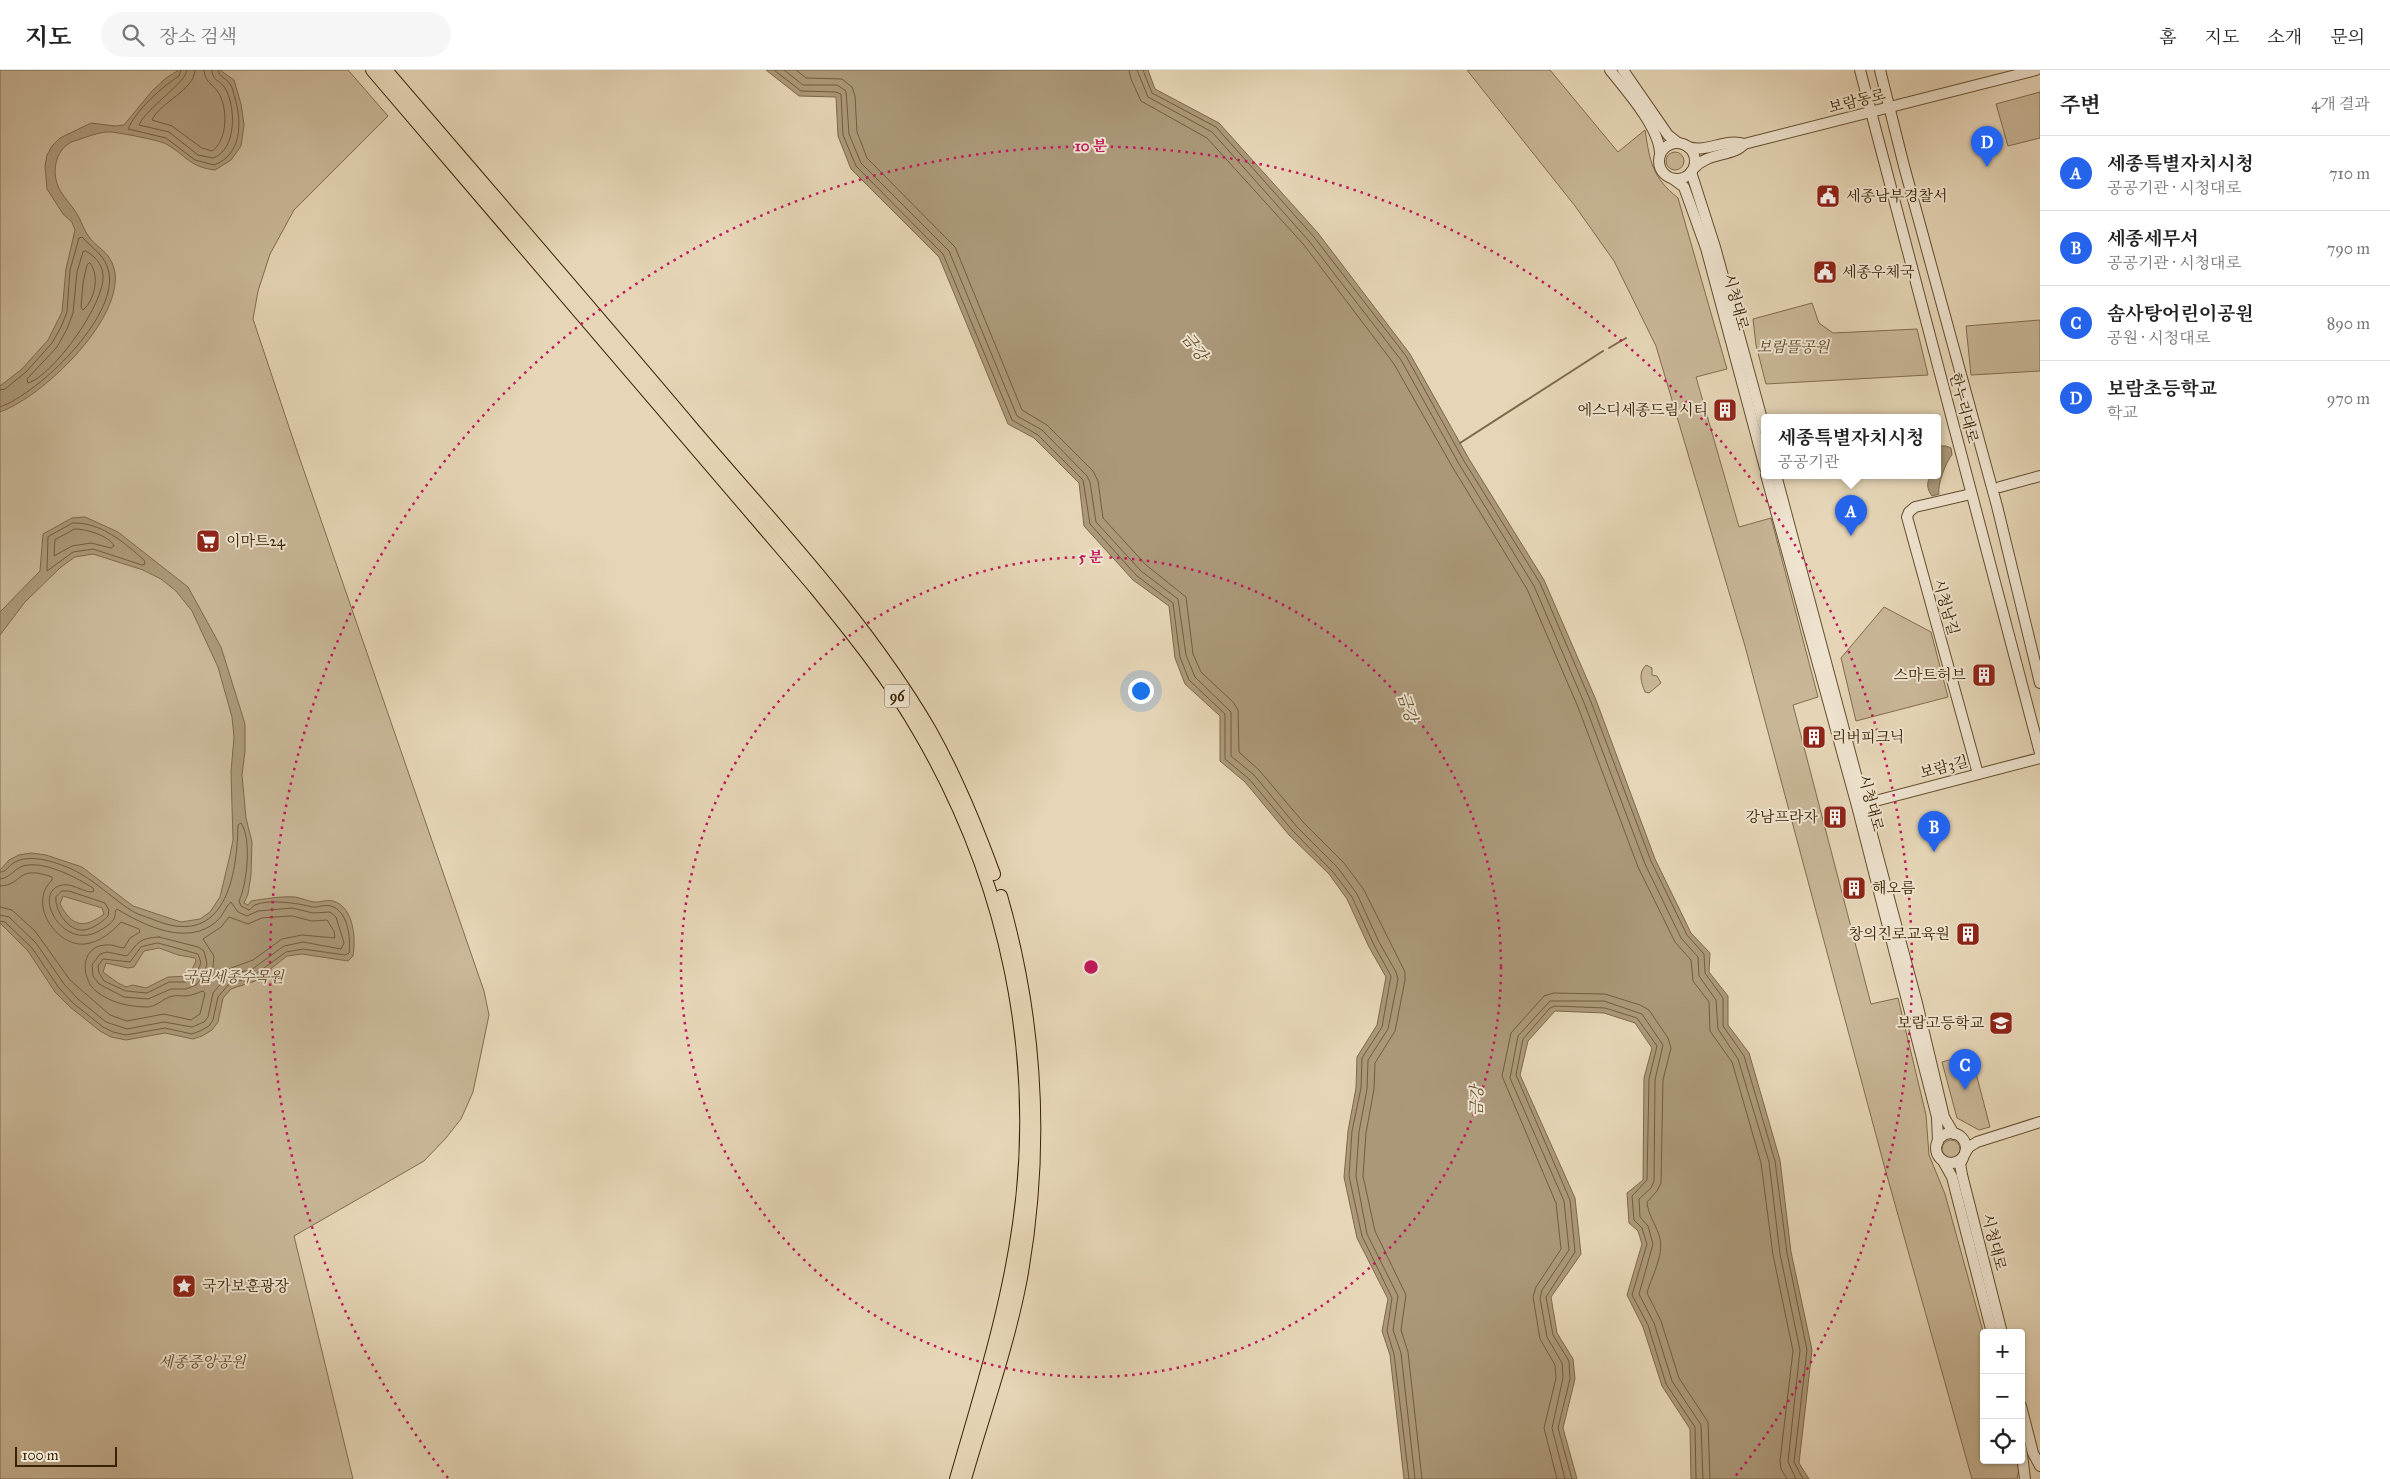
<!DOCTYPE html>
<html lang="ko">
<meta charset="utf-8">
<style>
body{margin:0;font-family:"IM FELL Great Primer","Noto Serif KR",serif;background:#f6f6f6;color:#222}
.controls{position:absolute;right:15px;bottom:15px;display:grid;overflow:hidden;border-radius:5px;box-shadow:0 1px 4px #0004}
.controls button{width:45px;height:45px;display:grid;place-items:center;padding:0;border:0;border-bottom:1px solid #e0e0e0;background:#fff;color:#222;font:25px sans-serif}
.scale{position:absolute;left:15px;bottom:12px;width:102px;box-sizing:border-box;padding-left:5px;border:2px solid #392101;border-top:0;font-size:14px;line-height:18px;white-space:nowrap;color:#392101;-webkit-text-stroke:4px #efe4d0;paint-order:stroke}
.you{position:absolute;left:1140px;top:620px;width:18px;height:18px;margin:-12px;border:4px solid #fff;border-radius:50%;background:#1a73e8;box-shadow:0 0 0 8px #1a73e833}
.badge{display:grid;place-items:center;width:32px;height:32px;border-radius:50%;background:#2563eb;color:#fff;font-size:16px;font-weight:700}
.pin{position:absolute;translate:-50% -41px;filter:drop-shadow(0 1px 2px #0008)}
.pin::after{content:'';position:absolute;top:26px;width:18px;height:15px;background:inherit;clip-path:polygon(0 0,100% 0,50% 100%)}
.popup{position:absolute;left:1761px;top:344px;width:180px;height:65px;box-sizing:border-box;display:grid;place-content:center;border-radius:5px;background:#fff;filter:drop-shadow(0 1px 4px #0005);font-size:16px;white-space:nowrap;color:#767676}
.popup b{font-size:19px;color:#222}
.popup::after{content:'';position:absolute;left:50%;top:100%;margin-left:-10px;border:10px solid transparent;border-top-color:#fff}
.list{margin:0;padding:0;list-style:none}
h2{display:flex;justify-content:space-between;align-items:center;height:65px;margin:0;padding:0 20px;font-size:21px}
h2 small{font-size:16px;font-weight:400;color:#767676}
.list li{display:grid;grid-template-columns:32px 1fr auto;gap:15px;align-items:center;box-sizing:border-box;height:75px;padding:0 20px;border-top:1px solid #e0e0e0}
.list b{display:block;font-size:19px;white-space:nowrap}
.list p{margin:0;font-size:16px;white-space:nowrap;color:#767676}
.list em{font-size:16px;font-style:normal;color:#767676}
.icon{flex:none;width:28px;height:28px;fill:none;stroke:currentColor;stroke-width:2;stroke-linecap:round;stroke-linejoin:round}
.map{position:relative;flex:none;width:2040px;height:1409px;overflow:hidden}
header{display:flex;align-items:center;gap:30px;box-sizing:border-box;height:70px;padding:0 25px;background:#fff;border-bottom:1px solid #e0e0e0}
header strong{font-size:24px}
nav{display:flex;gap:28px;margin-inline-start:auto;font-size:18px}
.search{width:350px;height:45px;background:#f6f6f6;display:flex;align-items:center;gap:12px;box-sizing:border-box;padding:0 18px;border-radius:28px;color:#767676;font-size:19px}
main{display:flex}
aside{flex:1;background:#fff}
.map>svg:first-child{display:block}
</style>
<header>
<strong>지도</strong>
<div class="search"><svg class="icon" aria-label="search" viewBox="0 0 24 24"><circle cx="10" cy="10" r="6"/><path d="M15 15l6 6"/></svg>장소 검색</div>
<nav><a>홈</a><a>지도</a><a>소개</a><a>문의</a></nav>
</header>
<main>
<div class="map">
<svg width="2040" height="1409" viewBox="0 0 2040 1409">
<rect width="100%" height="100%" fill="#e6d6b7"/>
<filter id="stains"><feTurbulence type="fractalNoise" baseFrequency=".004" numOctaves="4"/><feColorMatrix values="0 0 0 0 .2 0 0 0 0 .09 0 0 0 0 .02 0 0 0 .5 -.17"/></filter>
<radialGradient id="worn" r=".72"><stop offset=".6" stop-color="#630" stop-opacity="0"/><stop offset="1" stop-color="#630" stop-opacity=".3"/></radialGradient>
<g fill="#c9b798" stroke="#816c4c">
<polygon points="0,0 348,0 388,46 294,140 270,184 258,221 253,249 294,372 484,921 489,945 473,1022 461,1049 446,1068 424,1091 294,1166 353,1409 0,1409"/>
<path d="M1467,0h83l68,82 27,-22c5,32 7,47 33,68l49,171 -31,8 43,150 32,-9 47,179 -25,8 78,299 27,-6 28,117 3,40 16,39 39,141v125h33l2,9 -2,10h-45l-88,-314 -139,-519 -89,-300 -42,-85 -39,-55z"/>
<polygon points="2040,22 2040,68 2008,76 1996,34"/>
<circle cx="1675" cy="91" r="9"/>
<polygon points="1812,233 1819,253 1833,263 1917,259 1928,305 1766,314 1756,275 1753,249"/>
<polygon points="2040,250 2040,301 1971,305 1966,256"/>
<polygon points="1884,537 1931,562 1948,627 1856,651 1841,588"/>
<path d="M1646,595l6,3v7l5,1 4,7 -12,10 -4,-1c-4,-10 -7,-19 1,-27z"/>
<polygon points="1971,984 1990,1057 1979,1060 1957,1048 1942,992"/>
<circle cx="1951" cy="1079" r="9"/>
</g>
<g fill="#ab9879" stroke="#7d6849" fill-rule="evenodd">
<path d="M179,0h41l14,10 7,24 3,21 -3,21 -10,14 -16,10c-26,-3 -29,-15 -49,-26 -7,-4 -45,-11 -55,-12 -11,-1 -26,6 -37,9 -17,6 -23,28 -16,45 4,10 13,18 19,28 4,6 6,14 10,20 10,16 24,16 28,39 6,49 -73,124 -115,139v-26l22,-17 26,-29 14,-28 4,-43 9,-39 -3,-8 -9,-8 -16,-25 -2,-23 2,-11 5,-9 8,-8 31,-15 24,3 9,-1 28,-34 14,-13z"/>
<polygon points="766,0 1148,0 1155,19 1219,53 1318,163 1410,284 1469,389 1544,510 1596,630 1655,789 1691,863 1710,883 1709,902 1728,926 1728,955 1749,983 1780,1090 1791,1182 1812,1280 1799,1393 1809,1409 1691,1409 1690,1359 1662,1316 1643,1257 1627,1225 1642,1174 1638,1161 1629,1153 1627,1123 1643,1110 1644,1008 1652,978 1635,953 1604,943 1555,941 1528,971 1520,1005 1575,1128 1581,1184 1551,1227 1557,1263 1573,1289 1575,1309 1563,1358 1577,1409 1404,1409 1390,1285 1382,1261 1388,1229 1357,1168 1344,1107 1348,1061 1356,1018 1357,987 1377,955 1386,907 1369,877 1347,829 1329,804 1289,765 1245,712 1220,691 1220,646 1185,614 1175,588 1169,536 1133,510 1084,456 1079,413 1034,368 1008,354 939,187 851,99 838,66 836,27 799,26"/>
<path d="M1937,376h9l5,2 1,7c-6,6 -15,31 -13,39l-7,2c-5,-7 -6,-13 -1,-21h6z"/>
<path d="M85,447l33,15 70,55 33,60 24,77v27l-3,24 4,43 6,24 -1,33 -3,19 -4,9 4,2 3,-4c14,-2 30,-5 44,-4 6,1 12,4 19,5 6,1 12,-3 19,-1 21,6 23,38 20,55l-5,5 -46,-7 -15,2 -32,25 -24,8 -8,9 -5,24 -6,8 -10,6 -9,3 -28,-6 -39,7 -15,-3 -11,-6 -30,-24 -15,-15 -27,-41 -28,-28v-53l9,-10 10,-5 12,-2 15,2 36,12 51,39 48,16 19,-3 10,-7 10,-15 10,-42 3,-15 -2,-68 3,-35 -2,-20 -14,-50 -26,-56 -16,-20 -15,-12 -18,-9 -50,-16 -18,3 -14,10 -36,35 -25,33v-23l40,-41 3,-37 29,-16zM63,826l39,12 2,6c-20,15 -32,13 -44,-10zM159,878l19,7 17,3 1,3 -7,15 -21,1 -22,11 -13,-3 -7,2 -8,-4 -15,-11 3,-9 22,5 6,-1 10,-16z"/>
</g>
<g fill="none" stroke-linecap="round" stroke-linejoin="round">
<g stroke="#725c3d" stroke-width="1">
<path d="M181,0l-2,6c-17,11 -43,34 -51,53l38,9 29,22 19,5c28,-10 28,-43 21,-67 -2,-4 -2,-11 -5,-14 -4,-7 -11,-6 -12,-14"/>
<path d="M187,0c-1,13 -40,37 -48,55l30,7 29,23 15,3c24,-8 23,-52 12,-70 -5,-8 -13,-7 -13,-18"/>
<path d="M195,0c-1,21 -34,31 -43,50l20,6 30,22 10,3c16,-11 16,-44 6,-59 -6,-9 -13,-9 -14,-22"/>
<polyline points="774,0 801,21 836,22 841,24 843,65 856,96 943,184 1012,350 1038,365 1083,410 1090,454 1137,506 1173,533 1180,587 1189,610 1225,644 1225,689 1249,709 1293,761 1333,802 1352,827 1374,875 1391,906 1382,957 1362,988 1361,1018 1352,1061 1349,1106 1362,1166 1392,1228 1387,1261 1394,1284 1409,1409"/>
<polyline points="784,0 803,15 837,15 846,21 849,64 861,93 949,181 1017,346 1042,360 1087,406 1090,412 1096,452 1141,501 1178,529 1186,585 1195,607 1231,642 1231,686 1254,705 1297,757 1338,798 1357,824 1379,872 1396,902 1398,909 1388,959 1368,990 1367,1019 1359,1062 1356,1106 1367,1164 1398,1226 1393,1260 1401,1283 1415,1409"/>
<polyline points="796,0 806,8 842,9 852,17 855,26 857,62 867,88 955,177 1022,340 1047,355 1093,401 1098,411 1103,448 1146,495 1186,527 1193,584 1201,602 1233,632 1238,640 1239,682 1259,700 1303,752 1344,793 1364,820 1405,902 1405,910 1395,961 1375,993 1374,1019 1366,1063 1363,1106 1375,1161 1406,1225 1401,1260 1408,1282 1422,1409"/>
<polyline points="1129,0 1131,9 1141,31 1207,68 1304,175 1394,294 1453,398 1527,519 1578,637 1638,797 1675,872 1691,890 1693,911 1709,932 1710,961 1732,992 1761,1093 1773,1185 1793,1281 1780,1391 1781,1399 1787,1409"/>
<polyline points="1137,0 1148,27 1212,62 1309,171 1401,290 1459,394 1534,516 1585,635 1645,794 1681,868 1698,887 1699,906 1716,930 1718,959 1738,989 1769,1092 1780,1184 1800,1280 1788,1392 1796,1409"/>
<polyline points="1143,0 1152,23 1216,57 1314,167 1406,286 1464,391 1540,513 1591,632 1651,791 1687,865 1704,884 1705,903 1723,928 1723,956 1744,986 1775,1091 1787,1183 1807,1280 1794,1392 1803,1409"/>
<path d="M86,181c9,6 16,12 17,24 3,27 -50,101 -75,108l-1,-4 30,-32 10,-18 6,-16 4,-41 6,-20z"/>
<path d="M90,193c10,12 5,37 -7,47l-2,-3 2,-24 4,-18z"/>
<path d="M0,320l5,-1 21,-17 26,-29 9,-16 6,-15 3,-42 9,-32 3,-1c11,12 24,19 27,36 8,45 -70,120 -109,134"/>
<path d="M73,453c28,-1 52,20 71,37l1,4 -3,1 -49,-16 -20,3 -26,19 1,-34z"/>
<path d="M75,459c12,0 34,7 39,17l-3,2 -20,-5 -19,3 -18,10 1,-16z"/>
<path d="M0,802c6,0 7,-4 12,-8 9,-7 22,-6 33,-4 41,10 52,27 84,49 8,6 19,8 28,12 68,26 80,-44 81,-96l3,-2c11,16 6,61 -2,78l2,5 8,4c2,-1 3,-3 6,-5 12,-6 44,-2 57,2 6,1 12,-3 19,-1 17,5 20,32 18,47l-4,2 -42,-6 -17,3 -33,24 -25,9 -10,12 -5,23 -4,6 -9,5 -8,3 -27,-6 -39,7 -13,-3 -10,-5 -30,-24 -14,-15 -27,-40 -27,-26 -5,-1"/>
<path d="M0,809c10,-1 14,-10 23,-13 20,-6 53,11 70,22l1,3 -3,1c-10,-1 -19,-9 -29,-7 -31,6 0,67 37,46 5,-3 12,-7 15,-12 2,-5 0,-7 3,-10 28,17 71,38 100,12 6,-5 8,-14 14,-19l7,10 9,4 11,-5 34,-3 21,5 17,-1 6,5 8,26 -3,6 -38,-7 -19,4 -33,24 -12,2 -16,9 -10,12 -5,24 -4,5 -12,5 -28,-5 -37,7 -21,-7 -28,-23 -14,-15 -28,-41 -27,-26 -9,-2"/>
<path d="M0,816c24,-1 16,-22 52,-9v3c-25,24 5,67 33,64 15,-2 27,-12 36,-22l18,7 1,3 -10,6 -6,10c-7,-1 -13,-4 -19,-3 -26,2 -24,35 -8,47 15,11 30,14 47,15 13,1 18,-9 29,-11 3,-1 8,0 12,0 6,0 12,-3 18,-5l2,2 -5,21 -9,6 -27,-6 -37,7 -17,-6 -40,-35 -35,-49 -23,-21 -12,-3"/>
<path d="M62,821h7l36,12 4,7 -1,6c-6,6 -15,13 -24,14 -16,2 -30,-21 -28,-33z"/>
<polygon points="292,846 312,851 327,850 334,861 335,868 302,865 282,869 253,890 223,901 215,908 212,908 214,886 203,869 221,857 229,847 248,854 262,848"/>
<path d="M159,867l39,10 6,4 3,13 -4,13 -7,8 -10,4h-15l-23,10 -24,-2 -25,-13 -6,-8 -1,-11 8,-11 7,-2 20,4c11,-13 12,-18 32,-19z"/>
<polygon points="158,873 198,884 201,893 193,910 185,912 169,912 147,923 126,921 104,911 99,903 98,896 103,889 130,892 141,877"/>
<path d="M1557,1409l-13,-51 12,-50 -1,-13 -15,-26 -7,-42 3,-10 25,-38 -5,-46 -54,-127 9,-43 33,-37 10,-3 51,1 35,11 9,5 19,28 3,10 -8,32 -2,103 -4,8 -10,11c1,14 10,23 13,37 4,16 -9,39 -13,54l14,28 18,57 29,44 2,57"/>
<polyline points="1565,1409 1552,1358 1563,1308 1562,1293 1547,1267 1540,1228 1542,1220 1569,1180 1564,1131 1510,1008 1518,966 1550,931 1604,931 1642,944 1663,975 1655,1010 1654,1111 1651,1118 1639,1129 1640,1147 1648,1156 1653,1174 1639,1224 1654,1253 1672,1311 1701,1355 1703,1409"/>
<polyline points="1572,1409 1558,1358 1570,1309 1569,1291 1553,1265 1546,1227 1575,1182 1570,1130 1516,1005 1523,969 1550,938 1555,936 1605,938 1637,948 1657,976 1649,1009 1647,1110 1632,1126 1634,1150 1642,1158 1647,1174 1632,1225 1648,1255 1666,1314 1695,1357 1696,1409"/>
</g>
<g stroke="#7d6849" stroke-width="2">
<polyline points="1609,278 1626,268"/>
<polyline points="1460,373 1603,281"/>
</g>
<g stroke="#644e2e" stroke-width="12">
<g id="minor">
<path d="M1610,0c16,20 50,58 50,84"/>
<polyline points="1623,0 1668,65 1678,73"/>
<polyline points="1860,0 2040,683"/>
<polyline points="1880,0 1904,96 1997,436 2040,613"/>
<circle cx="1677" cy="91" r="18"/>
<path d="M1688,77c19,6 38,-9 56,-3l292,-74"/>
<path d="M1694,98c14,-16 39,-11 50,-24"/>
<polyline points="1691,102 1715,177 1765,360"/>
<polyline points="1673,109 1684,117 1706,178 1765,398"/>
<polyline points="1766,405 1857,736 1937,1047 1938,1072"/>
<polyline points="1776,405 1917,933 1944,1047 1954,1064"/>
<polyline points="2000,417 2040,406"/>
<polyline points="1971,424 1915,437 1909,442 1907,447 1978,704"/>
<polyline points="1860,735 2040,688"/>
<circle cx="1951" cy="1078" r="15"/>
<polyline points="1965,1083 1969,1077 1977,1072 2040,1052"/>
<polyline points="1963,1088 1960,1094 1962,1105 2002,1263"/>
<polyline points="1943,1091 1952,1107 1992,1263"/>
<polyline points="2021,1336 2033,1383 2040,1396"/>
<polyline points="2021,1377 2025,1409"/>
</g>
</g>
<g stroke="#392101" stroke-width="14">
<g id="major">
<path d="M372,0l443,518c38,47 76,94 106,147 85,147 122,320 98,489 -12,87 -39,171 -63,255"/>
<path d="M386,0c103,120 206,239 308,360 82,96 172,190 236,300 26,46 46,95 64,144"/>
<path d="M965,1409c19,-66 43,-133 56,-201 23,-129 16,-257 -20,-382"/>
</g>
</g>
<use href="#minor" stroke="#efe4d0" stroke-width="10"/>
<use href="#major" stroke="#e6d6b7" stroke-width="12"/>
</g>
<g fill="none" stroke="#c2185b" stroke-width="2.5" stroke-dasharray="2.5 5">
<circle cx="1091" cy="897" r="410"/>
<path d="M448 1408A821 821 0 1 1 1734 1408"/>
</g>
<defs>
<g id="civic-square" transform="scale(1.25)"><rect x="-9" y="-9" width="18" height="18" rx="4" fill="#8f2418" stroke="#efe4d0"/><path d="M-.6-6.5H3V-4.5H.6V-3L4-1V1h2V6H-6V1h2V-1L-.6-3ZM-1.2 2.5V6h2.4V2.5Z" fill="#fff"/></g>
<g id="building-square" transform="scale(1.25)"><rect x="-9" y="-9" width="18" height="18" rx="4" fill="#8f2418" stroke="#efe4d0"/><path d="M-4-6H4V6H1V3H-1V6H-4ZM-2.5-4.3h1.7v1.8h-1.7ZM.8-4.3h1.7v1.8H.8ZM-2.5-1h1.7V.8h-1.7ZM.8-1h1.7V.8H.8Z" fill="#fff"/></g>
<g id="supermarket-square" transform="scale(1.25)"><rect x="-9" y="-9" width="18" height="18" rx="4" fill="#8f2418" stroke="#efe4d0"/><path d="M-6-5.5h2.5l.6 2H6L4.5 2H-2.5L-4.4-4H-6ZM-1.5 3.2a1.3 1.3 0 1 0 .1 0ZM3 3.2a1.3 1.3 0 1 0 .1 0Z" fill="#fff"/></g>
<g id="school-square" transform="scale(1.25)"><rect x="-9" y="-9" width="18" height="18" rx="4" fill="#8f2418" stroke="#efe4d0"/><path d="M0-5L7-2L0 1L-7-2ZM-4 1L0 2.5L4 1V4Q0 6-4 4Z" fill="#fff"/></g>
<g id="sight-square" transform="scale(1.25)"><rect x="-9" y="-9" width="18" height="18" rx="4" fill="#8f2418" stroke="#efe4d0"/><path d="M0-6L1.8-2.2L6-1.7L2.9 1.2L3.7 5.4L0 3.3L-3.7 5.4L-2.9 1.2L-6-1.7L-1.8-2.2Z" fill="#fff"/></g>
</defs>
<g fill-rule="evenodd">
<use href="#civic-square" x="1828" y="126"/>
<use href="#civic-square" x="1825" y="202"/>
<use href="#building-square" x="1725" y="340"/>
<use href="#supermarket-square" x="208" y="471"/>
<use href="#building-square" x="1984" y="605"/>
<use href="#building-square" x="1814" y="667"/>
<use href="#building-square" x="1835" y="747"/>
<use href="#building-square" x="1854" y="818"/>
<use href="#building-square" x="1968" y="864"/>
<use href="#school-square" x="2001" y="953"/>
<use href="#sight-square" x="184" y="1216"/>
</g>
<g text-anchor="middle" stroke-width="4" stroke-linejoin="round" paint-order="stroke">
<rect fill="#efe4d0" stroke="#705c3f" stroke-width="1" x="884.5" y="614.5" width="25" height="23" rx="4"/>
<g font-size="14" font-weight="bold" fill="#392101">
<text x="897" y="631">96</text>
</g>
<g font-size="15" fill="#392101" stroke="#efe4d0">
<text transform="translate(1857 31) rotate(-14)" y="5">보람동로</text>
<text transform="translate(1736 232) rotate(75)" y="5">시청대로</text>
<text transform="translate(1964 338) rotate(75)" y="5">한누리대로</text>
<text transform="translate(1946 537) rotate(74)" y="5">시청남길</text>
<text transform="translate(1944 697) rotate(-15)" y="5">보람3길</text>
<text transform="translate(1871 733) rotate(75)" y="5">시청대로</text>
<text transform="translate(1994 1172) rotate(76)" y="5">시청대로</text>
</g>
<g font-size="15" fill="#392101" stroke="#efe4d0" text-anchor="start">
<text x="1846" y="131">세종남부경찰서</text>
<text x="1842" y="207">세종우체국</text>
<text x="1708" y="345" text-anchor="end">에스디세종드림시티</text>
<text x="226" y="476">이마트24</text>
<text x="1966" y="610" text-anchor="end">스마트허브</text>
<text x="1832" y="672">리버피크닉</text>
<text x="1818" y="752" text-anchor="end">강남프라자</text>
<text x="1872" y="823">해오름</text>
<text x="1950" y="869" text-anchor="end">창의진로교육원</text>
<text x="1984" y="958" text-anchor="end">보람고등학교</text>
<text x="202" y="1221">국가보훈광장</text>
</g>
<g font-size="15" font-style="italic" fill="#5d4627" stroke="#efe4d0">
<text x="1793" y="282">보람뜰공원</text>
<text x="233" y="912">국립세종수목원</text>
<text x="202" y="1297">세종중앙공원</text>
</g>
<g font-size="16" font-style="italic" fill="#614b2b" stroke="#efe4d0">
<text transform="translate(1195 276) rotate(52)" y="6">금강</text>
<text transform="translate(1408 637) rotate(72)" y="6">금강</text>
<text transform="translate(1476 1031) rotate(-89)" y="6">금강</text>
</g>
</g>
<circle cx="1091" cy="897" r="8" fill="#c2185b" stroke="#efe4d0" stroke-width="2.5"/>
<g font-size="15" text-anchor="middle" font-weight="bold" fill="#c2185b" stroke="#efe4d0" stroke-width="4" stroke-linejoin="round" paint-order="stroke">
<text x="1091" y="81">10 분</text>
<text x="1091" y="492">5 분</text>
</g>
<rect width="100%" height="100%" filter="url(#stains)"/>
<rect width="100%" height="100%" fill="url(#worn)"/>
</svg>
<div class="controls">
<button>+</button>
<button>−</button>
<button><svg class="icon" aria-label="locate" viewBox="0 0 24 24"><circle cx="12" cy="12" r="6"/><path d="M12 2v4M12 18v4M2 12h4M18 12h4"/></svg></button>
</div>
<div class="scale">100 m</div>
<div class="you"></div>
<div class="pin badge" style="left:1851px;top:466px">A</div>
<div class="popup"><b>세종특별자치시청</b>공공기관</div>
<div class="pin badge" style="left:1934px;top:782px">B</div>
<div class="pin badge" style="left:1965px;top:1020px">C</div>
<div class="pin badge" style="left:1987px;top:97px">D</div>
</div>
<aside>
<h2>주변<small>4개 결과</small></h2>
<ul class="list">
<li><span class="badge">A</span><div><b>세종특별자치시청</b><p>공공기관 · 시청대로</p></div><em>710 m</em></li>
<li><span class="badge">B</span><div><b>세종세무서</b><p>공공기관 · 시청대로</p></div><em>790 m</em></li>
<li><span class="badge">C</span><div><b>솜사탕어린이공원</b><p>공원 · 시청대로</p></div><em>890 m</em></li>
<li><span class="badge">D</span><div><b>보람초등학교</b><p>학교</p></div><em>970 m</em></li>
</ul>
</aside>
</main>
